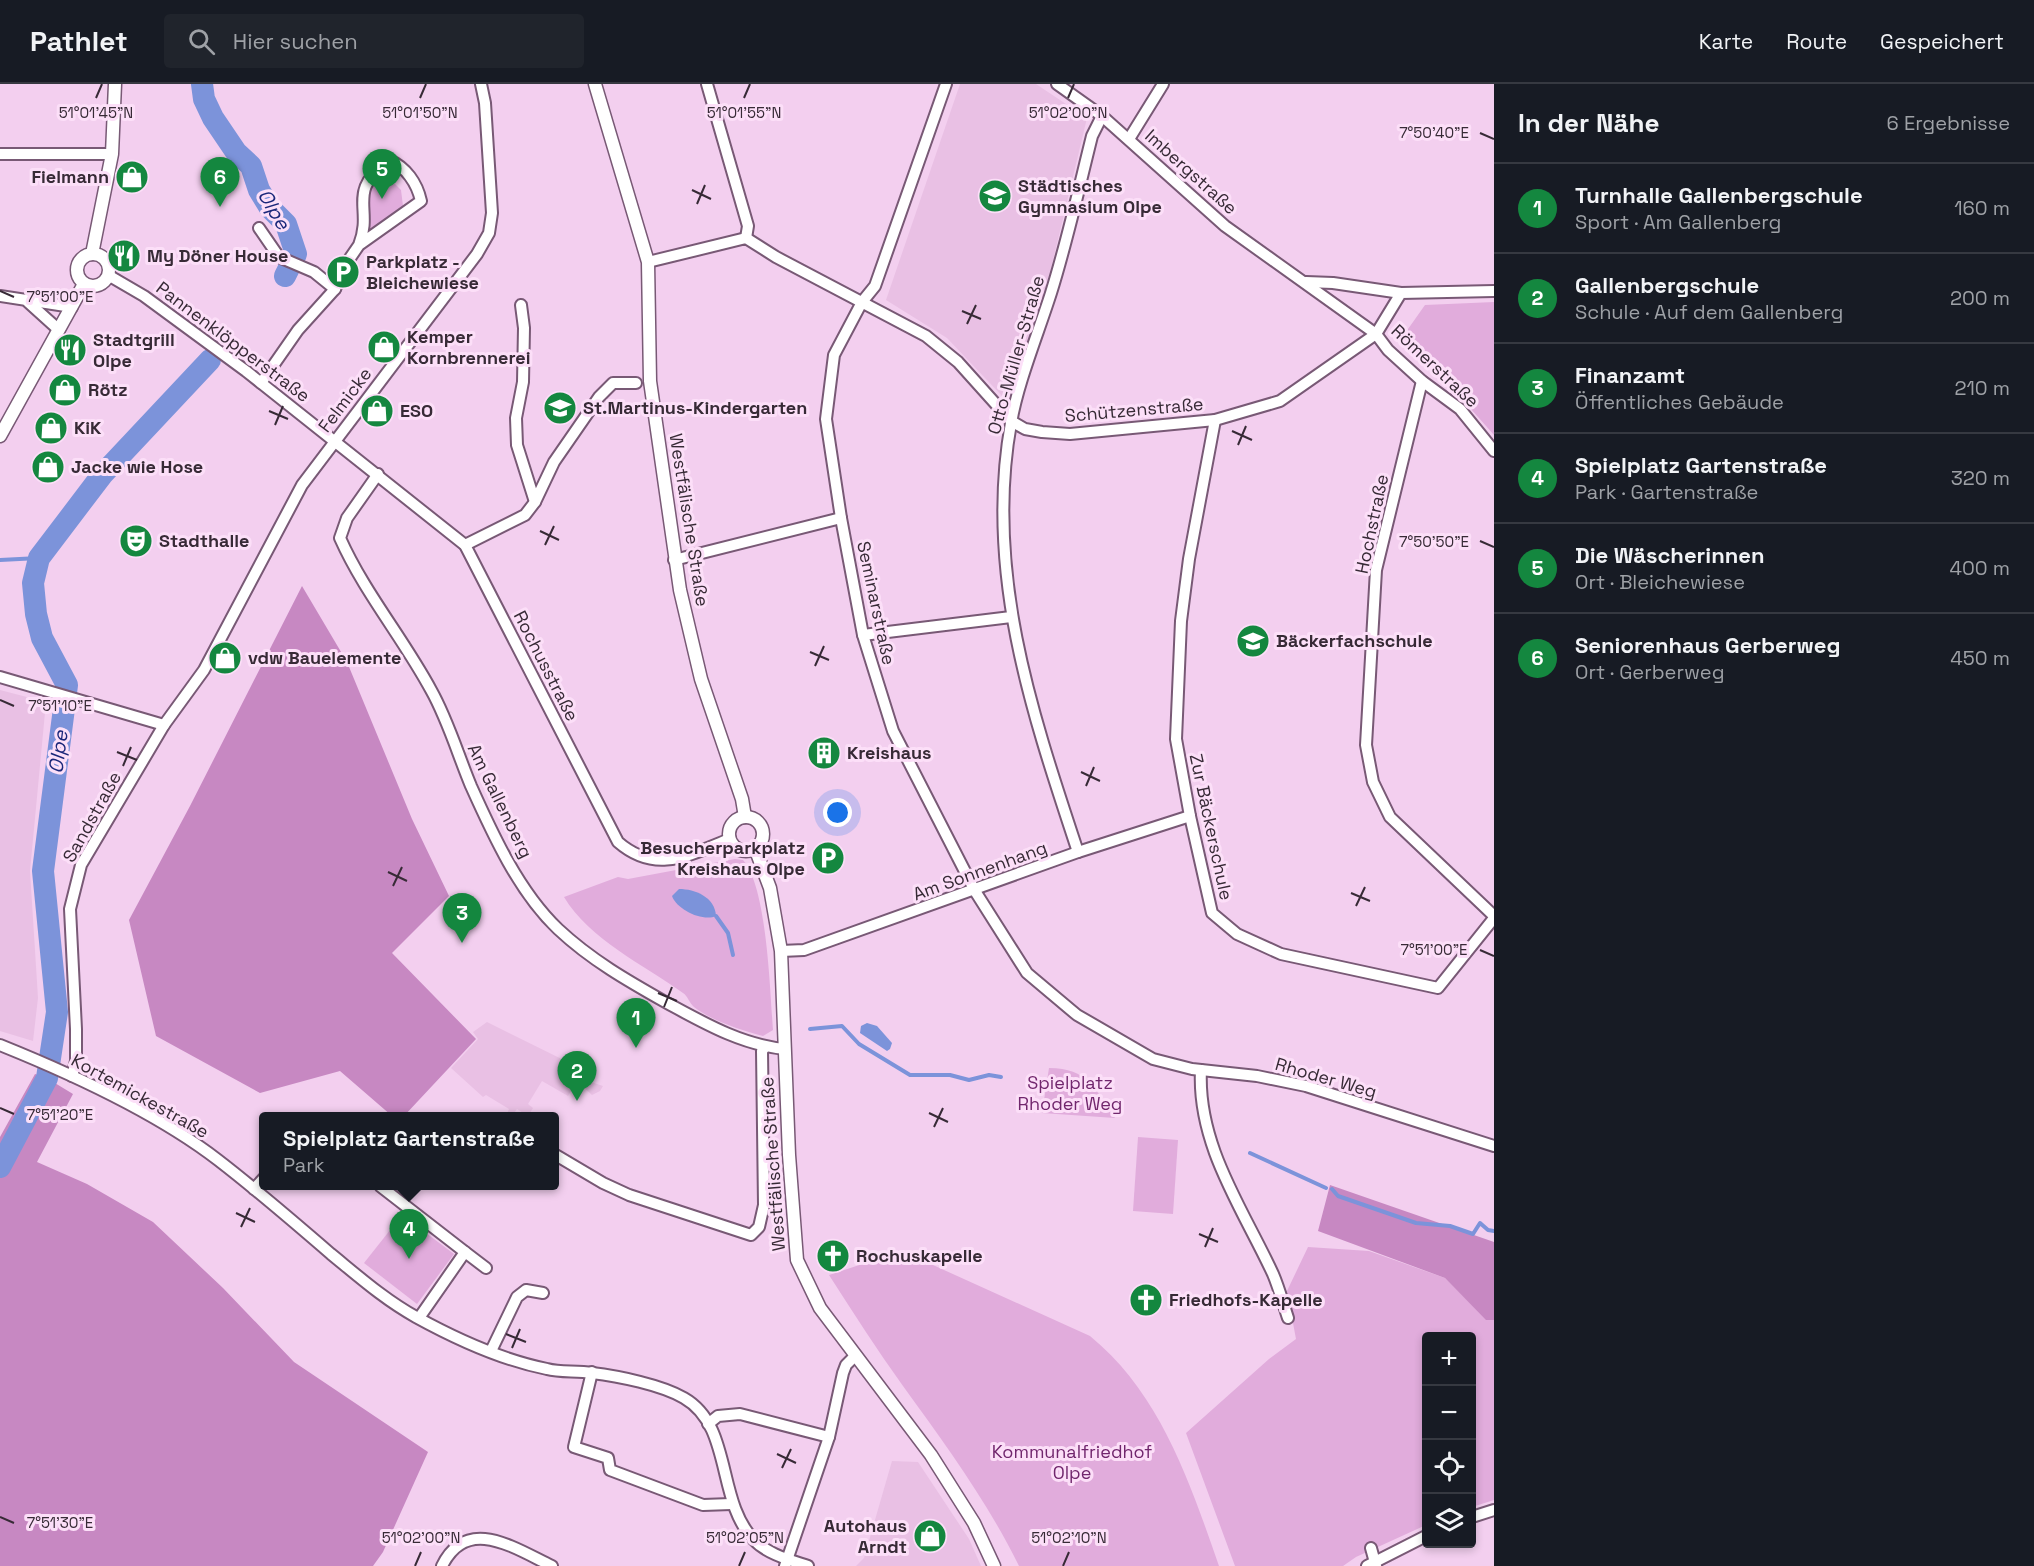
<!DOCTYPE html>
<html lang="de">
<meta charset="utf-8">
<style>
body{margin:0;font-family:"Space Grotesk",sans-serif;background:#20242c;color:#f1f3f6}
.controls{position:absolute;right:18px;bottom:18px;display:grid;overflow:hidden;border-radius:6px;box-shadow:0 3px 9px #0003}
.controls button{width:54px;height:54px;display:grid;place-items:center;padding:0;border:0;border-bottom:2px solid #363941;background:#171b24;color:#f1f3f6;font:30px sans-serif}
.you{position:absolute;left:838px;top:729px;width:21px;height:21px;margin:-15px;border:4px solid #fff;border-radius:50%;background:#1a73e8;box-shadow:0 0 0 9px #1a73e833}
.badge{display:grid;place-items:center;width:39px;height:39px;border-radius:50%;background:#14873f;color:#fff;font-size:20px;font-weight:700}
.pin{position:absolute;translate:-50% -50px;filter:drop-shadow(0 2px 3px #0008)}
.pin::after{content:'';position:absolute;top:32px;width:21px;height:18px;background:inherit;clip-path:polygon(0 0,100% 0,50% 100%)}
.popup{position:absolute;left:259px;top:1028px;width:300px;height:78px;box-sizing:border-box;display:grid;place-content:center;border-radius:6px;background:#171b24;filter:drop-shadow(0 2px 4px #0005);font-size:20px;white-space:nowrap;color:#9ea1a6}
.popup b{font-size:22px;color:#f1f3f6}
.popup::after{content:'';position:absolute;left:50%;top:100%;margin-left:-12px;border:12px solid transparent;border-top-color:#171b24}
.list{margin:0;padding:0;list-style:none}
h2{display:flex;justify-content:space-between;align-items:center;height:78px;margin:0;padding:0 24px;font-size:26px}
h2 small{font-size:20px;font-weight:400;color:#9ea1a6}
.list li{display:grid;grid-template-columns:39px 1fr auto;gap:18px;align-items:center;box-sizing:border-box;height:90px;padding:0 24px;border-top:2px solid #363941}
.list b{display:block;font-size:22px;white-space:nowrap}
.list p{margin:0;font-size:20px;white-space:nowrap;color:#9ea1a6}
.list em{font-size:20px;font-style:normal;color:#9ea1a6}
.icon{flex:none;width:33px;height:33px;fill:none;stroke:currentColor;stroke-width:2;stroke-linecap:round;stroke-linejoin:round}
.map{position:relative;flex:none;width:1494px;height:1482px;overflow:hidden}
header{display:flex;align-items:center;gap:36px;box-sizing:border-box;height:84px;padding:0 30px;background:#171b24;border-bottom:2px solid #363941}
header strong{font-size:28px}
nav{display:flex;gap:33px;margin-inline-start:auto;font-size:21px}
.search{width:420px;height:54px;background:#20242c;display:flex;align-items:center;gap:15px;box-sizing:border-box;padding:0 21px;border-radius:6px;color:#9ea1a6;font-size:22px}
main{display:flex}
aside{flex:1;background:#171b24}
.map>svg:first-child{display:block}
</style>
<header>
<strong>Pathlet</strong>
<div class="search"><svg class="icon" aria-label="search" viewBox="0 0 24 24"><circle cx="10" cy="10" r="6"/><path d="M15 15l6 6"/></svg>Hier suchen</div>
<nav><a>Karte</a><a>Route</a><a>Gespeichert</a></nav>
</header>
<main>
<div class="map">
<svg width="1494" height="1482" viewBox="0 0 1494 1482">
<rect width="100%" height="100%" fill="#f3cfef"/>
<g fill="#e9c0e4">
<polygon points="960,0 1036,0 1087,34 1050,189 1021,283 1003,313 947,254 886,216"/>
<polygon points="0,606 46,618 30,787 38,914 33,957 0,947"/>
<polygon points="487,938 588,988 585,996 603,1002 600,1007 592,1011 579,999 570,1001 571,1007 568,1012 542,997 528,1020 533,1024 528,1032 517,1025 512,1032 506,1032 509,1025 486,1011 483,1013 451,984 478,955 473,948"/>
<polygon points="892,1377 918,1378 969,1455 981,1482 856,1482 864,1474"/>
</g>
<g fill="#e1acdc">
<polygon points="381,86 401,106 403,122 399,128 365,152 365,105"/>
<polygon points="1494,218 1494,351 1455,307 1401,255 1425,221"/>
<path d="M735,775l8,1c24,26 27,132 30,170l-10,6c-22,-6 -51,-15 -69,-29 -5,-4 -6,-11 -11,-14 -39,-28 -94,-54 -119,-96l54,-20 10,2z"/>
<path d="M1049,984c39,0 46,21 66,50l-73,-5z"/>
<polygon points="1138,1053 1178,1056 1173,1130 1133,1127"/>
<polygon points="402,1131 454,1170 417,1220 364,1179"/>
<polygon points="1308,1163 1369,1167 1445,1194 1486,1235 1494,1236 1494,1416 1472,1423 1472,1252 1426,1252 1426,1441 1356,1473 1343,1482 1235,1482 1186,1349 1269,1275 1296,1255 1287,1207"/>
<path d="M902,1167l188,85c71,58 100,147 129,230h-200c-32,-65 -74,-122 -116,-180 -26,-36 -50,-74 -74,-111z"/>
</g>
<g fill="#c788c2">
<polygon points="302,502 347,578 412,735 449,812 392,869 476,955 404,1032 392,1032 340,987 260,1009 156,952 129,836 190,722"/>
<polygon points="35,990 45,993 73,1010 37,1078 87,1100 153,1138 223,1204 294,1278 428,1368 383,1468 373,1482 0,1482 0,1053"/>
<polygon points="1330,1101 1494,1158 1494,1236 1486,1236 1445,1194 1318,1147"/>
</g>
<g fill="#7c93da">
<path d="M679,805c16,0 36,8 37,27 -13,6 -39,-6 -44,-20z"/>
<polygon points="867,939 877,942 892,959 890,965 887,967 860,949 861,942"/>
</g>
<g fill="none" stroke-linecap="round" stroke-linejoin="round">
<g stroke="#7c93da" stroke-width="4">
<polyline points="0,476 39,474"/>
<polyline points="716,832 728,849 733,871"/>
<polyline points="810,945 842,942 859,960 910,991 950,991 969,996 989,991 1001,993"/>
<polyline points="1250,1069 1326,1104"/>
<polyline points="1332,1105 1338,1112 1416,1139 1450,1142 1473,1150 1480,1139 1488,1146 1494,1147"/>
</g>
<g stroke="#7c93da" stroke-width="22">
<polyline points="202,0 204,15 213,34 236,68 251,82 259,106 270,124 286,140 296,170 285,192"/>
<polyline points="0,1083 47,994 57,928 43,787 67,601 42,554 36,530 33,499 39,474 102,391 210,276"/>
</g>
<g stroke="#785975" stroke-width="14">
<g id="minor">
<polyline points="707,0 748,142 746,154"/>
<polyline points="946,0 875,202 862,218 834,271 826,335 841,434 863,551 893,647 975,807 1027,889 1077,931 1153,975 1192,985 1257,992 1306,1002 1494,1062"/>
<polyline points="1057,0 1102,32 1225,142 1376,250 1388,266 1422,297 1460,325 1494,367"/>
<polyline points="1129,55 1163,0"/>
<polyline points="0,70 112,70"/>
<polyline points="259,144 279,173 314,188 335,205"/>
<polyline points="648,178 746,154 776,173 926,252 958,278 1011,337 1025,345 1042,348 1070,350 1215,336 1280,317 1376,250 1401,209 1494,207"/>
<path d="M108,191l36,21 102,75 219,174 153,297c38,33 71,13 112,-3"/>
<polyline points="1306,198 1333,199 1401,209"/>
<polyline points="0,212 72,223"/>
<polyline points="28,218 59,246"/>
<polyline points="521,221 524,244 523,298 516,334 517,361 535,418"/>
<polyline points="1422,297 1376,486 1366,661 1373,698 1390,733 1494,832"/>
<path d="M261,299l37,-53 37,-41 13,-28 11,-16 62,-44c-4,-18 -15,-34 -32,-41 -44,33 -15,47 -30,85"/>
<polyline points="1215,336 1189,475 1181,537 1176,655 1190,732 1212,829 1237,850 1281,870 1438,904 1494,834"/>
<path d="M378,390l-31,44 -7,20c24,54 63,100 91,152 17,30 27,65 40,96 22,49 48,106 87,143 33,31 70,52 109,74 37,20 75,42 118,46"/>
<polyline points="465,461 525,431 535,418 554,378 599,313 613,299 636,299"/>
<polyline points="674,476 841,434"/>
<polyline points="863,551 1011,533"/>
<polyline points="0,593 164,641"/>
<path d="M1078,768c-46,-139 -94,-280 -67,-429 7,-41 27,-89 40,-130 16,-51 28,-105 41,-157l10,-20"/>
<polyline points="781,867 804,866 1078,768 1190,732"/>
<path d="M0,961c72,29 157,68 218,115 39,30 76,62 113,94 27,22 54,46 85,63 40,22 86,43 131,52 14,4 30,1 45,4 26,3 70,12 92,25 49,28 32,103 70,142 13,14 36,20 54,26"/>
<path d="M1201,986c-4,75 42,139 72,204 6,14 10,29 15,44"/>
<polyline points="72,992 76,977 76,945 70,825 81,781 164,641 204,586 302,401 477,170 489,149 492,129 485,19 481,0"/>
<polyline points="554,1070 603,1099 629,1111 751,1151 759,1143 764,1121 762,967 765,963"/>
<polyline points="380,1102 465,1168 419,1234"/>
<polyline points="254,1105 264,1094"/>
<polyline points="465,1168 486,1184"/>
<polyline points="491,1267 517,1213 526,1206 543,1209"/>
<polyline points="592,1288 574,1363 608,1374 610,1386 703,1421 731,1420"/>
<polyline points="708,1340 718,1332 740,1330 829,1353"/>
<polyline points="1472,1433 1494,1426"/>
<polyline points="1371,1464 1376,1482"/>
<path d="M442,1482c25,-51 72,-18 110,0"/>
<polyline points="785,1482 829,1353 843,1289 846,1281 855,1272"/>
<polyline points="1367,1482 1426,1452"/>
</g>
</g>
<g stroke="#785975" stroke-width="15">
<g id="tertiary">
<polyline points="595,0 648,178 650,297 680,506 701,595 742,715 745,733"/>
<circle cx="93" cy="186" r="16"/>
<polyline points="92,170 112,70 115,0"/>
<polyline points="0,352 84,200"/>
<circle cx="746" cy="750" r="17"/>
<polyline points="755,764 770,804 781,867 789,1071 797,1176 820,1224 931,1371 974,1439 994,1482"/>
</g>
</g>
<use href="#minor" stroke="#fff" stroke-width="10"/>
<use href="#tertiary" stroke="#fff" stroke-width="12"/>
</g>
<path fill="none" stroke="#372a36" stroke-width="2" d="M96,14l6,-14M420,14l6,-14M744,14l6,-14M1068,14l6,-14M1480,49l14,6M692,106l19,9M697,120l8,-19M0,207l14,6M962,227l19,8M967,240l9,-19M269,327l19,8M275,341l8,-19M1232,347l20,9M1238,361l8,-19M540,447l19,9M1480,457l14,6M545,461l9,-19M810,568l19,8M815,582l9,-20M0,616l14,6M117,668l20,8M123,682l8,-19M1081,688l19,9M1086,702l8,-19M388,788l19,9M393,802l9,-19M1351,809l19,8M1356,822l9,-19M1480,866l14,6M658,909l19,8M664,923l8,-20M0,1024l14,6M929,1029l19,9M934,1043l9,-19M236,1129l19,9M241,1143l9,-19M1199,1150l19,8M1205,1163l8,-19M506,1250l20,8M512,1264l8,-19M777,1370l19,9M782,1384l9,-19M0,1433l14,6M415,1482l6,-14M739,1482l6,-14M1063,1482l6,-14"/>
<defs>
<g id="shop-disc" transform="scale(1.725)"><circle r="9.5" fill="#14873f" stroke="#fcdff8"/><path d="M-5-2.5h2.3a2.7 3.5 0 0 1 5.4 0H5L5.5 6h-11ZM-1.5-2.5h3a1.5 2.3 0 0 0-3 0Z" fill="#fff"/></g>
<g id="school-disc" transform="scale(1.725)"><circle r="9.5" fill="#14873f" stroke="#fcdff8"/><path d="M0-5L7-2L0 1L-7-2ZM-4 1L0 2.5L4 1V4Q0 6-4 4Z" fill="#fff"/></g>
<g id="restaurant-disc" transform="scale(1.725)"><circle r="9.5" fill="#14873f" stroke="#fcdff8"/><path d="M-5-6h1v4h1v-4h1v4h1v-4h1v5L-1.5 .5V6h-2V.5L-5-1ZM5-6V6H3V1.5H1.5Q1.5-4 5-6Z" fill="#fff"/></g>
<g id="parking-disc" transform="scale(1.725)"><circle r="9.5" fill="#14873f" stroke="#fcdff8"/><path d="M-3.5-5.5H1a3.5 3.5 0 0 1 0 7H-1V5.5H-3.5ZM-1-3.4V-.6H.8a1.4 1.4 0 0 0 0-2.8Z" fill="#fff"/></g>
<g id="theatre-disc" transform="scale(1.725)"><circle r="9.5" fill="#14873f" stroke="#fcdff8"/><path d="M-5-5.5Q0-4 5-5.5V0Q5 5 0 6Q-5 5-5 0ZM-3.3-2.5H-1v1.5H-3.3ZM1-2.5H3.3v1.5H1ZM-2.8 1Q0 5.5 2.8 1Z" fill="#fff"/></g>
<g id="building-disc" transform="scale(1.725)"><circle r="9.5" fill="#14873f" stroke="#fcdff8"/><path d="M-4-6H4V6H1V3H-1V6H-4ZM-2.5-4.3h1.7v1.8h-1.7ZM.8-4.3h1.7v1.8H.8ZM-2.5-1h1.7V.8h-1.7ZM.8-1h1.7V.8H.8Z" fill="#fff"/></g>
<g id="church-disc" transform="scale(1.725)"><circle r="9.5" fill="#14873f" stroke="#fcdff8"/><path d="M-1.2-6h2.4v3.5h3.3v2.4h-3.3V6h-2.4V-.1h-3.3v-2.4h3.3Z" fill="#fff"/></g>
</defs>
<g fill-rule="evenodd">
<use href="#shop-disc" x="132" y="93"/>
<use href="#school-disc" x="995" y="112"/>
<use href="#restaurant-disc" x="124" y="172"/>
<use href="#parking-disc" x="343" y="188"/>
<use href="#shop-disc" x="384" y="263"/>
<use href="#restaurant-disc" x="70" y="266"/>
<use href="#shop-disc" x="65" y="306"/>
<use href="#school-disc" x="560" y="324"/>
<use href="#shop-disc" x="377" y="327"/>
<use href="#shop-disc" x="51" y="344"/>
<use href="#shop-disc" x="48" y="383"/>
<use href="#theatre-disc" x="136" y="457"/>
<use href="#school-disc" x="1253" y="557"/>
<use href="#shop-disc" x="225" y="574"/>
<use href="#building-disc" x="824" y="669"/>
<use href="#parking-disc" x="828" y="774"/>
<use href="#church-disc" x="833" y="1172"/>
<use href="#church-disc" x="1146" y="1216"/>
<use href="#shop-disc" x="930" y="1452"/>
</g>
<g text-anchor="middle" stroke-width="6" stroke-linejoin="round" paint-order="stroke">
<g font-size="18" fill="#372a36" stroke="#fcdff8">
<text transform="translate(1191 88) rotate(42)" y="6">Imbergstraße</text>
<text transform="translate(233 258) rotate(37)" y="6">Pannenklöpperstraße</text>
<text transform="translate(1016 271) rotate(-74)" y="6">Otto-Müller-Straße</text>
<text transform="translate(1435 282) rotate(43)" y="6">Römerstraße</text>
<text transform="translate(345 316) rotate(-53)" y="6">Felmicke</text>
<text transform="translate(1134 326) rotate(-5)" y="6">Schützenstraße</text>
<text transform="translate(689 436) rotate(81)" y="6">Westfälische Straße</text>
<text transform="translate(1372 440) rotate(-78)" y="6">Hochstraße</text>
<text transform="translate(876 519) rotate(78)" y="6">Seminarstraße</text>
<text transform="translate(546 582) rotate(63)" y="6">Rochusstraße</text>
<text transform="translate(500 717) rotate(64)" y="6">Am Gallenberg</text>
<text transform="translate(92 733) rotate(-61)" y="6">Sandstraße</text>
<text transform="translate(1211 743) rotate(78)" y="6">Zur Bäckerschule</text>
<text transform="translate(980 787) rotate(-20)" y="6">Am Sonnenhang</text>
<text transform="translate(1326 994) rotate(16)" y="6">Rhoder Weg</text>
<text transform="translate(140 1012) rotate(29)" y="6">Kortemickestraße</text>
<text transform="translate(773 1080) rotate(-94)" y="6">Westfälische Straße</text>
</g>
<g font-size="18" font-weight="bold" fill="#372a36" stroke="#fcdff8" text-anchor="start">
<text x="109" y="99" text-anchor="end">Fielmann</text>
<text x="1018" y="108">Städtisches<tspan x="1018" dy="21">Gymnasium Olpe</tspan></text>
<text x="147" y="178">My Döner House</text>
<text x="366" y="184">Parkplatz -<tspan x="366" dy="21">Bleichewiese</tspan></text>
<text x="407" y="259">Kemper<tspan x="407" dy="21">Kornbrennerei</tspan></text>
<text x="93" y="262">Stadtgrill<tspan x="93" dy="21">Olpe</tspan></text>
<text x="88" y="312">Rötz</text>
<text x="583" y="330">St.Martinus-Kindergarten</text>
<text x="400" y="333">ESO</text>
<text x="74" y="350">KiK</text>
<text x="71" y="389">Jacke wie Hose</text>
<text x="159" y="463">Stadthalle</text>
<text x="1276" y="563">Bäckerfachschule</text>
<text x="248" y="580">vdw Bauelemente</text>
<text x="847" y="675">Kreishaus</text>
<text x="805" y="770" text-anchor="end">Besucherparkplatz<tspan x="805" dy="21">Kreishaus Olpe</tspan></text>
<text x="856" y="1178">Rochuskapelle</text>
<text x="1169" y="1222">Friedhofs-Kapelle</text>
<text x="907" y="1448" text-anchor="end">Autohaus<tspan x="907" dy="21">Arndt</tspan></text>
</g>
<g font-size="18" fill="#71266d" stroke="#fcdff8">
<text x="1070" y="1005">Spielplatz<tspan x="1070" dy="21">Rhoder Weg</tspan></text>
<text x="1072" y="1374">Kommunalfriedhof<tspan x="1072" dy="21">Olpe</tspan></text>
</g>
<g font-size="20" font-style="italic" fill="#1b287a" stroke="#fcdff8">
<text transform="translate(274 125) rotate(59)" y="7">Olpe</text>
<text transform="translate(58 668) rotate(-83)" y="7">Olpe</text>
</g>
</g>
<g font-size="15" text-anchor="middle" fill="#372a36" stroke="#fcdff8" stroke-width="6" stroke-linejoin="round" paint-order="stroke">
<text x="420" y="34">51°01'50"N</text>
<text x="744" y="34">51°01'55"N</text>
<text x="1068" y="34">51°02'00"N</text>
<text x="96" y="34">51°01'45"N</text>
<text x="1434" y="54">7°50'40"E</text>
<text x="60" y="218">7°51'00"E</text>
<text x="1434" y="463">7°50'50"E</text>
<text x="60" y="627">7°51'10"E</text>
<text x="1434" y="871">7°51'00"E</text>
<text x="60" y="1036">7°51'20"E</text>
<text x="60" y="1444">7°51'30"E</text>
<text x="421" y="1459">51°02'00"N</text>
<text x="745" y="1459">51°02'05"N</text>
<text x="1069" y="1459">51°02'10"N</text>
</g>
</svg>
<div class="controls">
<button>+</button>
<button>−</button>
<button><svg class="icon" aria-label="locate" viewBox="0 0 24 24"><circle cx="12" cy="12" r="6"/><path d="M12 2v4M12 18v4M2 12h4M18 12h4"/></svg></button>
<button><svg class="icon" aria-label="layers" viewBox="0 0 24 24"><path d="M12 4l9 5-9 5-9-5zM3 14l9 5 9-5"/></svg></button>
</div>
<div class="you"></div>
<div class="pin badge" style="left:636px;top:964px">1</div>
<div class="pin badge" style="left:577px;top:1017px">2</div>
<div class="pin badge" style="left:462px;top:859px">3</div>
<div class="pin badge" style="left:409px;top:1175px">4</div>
<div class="popup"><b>Spielplatz Gartenstraße</b>Park</div>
<div class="pin badge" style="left:382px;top:115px">5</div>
<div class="pin badge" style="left:220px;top:123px">6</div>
</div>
<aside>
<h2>In der Nähe<small>6 Ergebnisse</small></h2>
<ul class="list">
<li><span class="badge">1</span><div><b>Turnhalle Gallenbergschule</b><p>Sport · Am Gallenberg</p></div><em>160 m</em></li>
<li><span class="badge">2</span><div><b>Gallenbergschule</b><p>Schule · Auf dem Gallenberg</p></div><em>200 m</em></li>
<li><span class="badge">3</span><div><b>Finanzamt</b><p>Öffentliches Gebäude</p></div><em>210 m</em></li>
<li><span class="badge">4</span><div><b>Spielplatz Gartenstraße</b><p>Park · Gartenstraße</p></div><em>320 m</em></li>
<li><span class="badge">5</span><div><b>Die Wäscherinnen</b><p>Ort · Bleichewiese</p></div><em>400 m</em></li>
<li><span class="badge">6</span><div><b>Seniorenhaus Gerberweg</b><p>Ort · Gerberweg</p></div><em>450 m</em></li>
</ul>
</aside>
</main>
